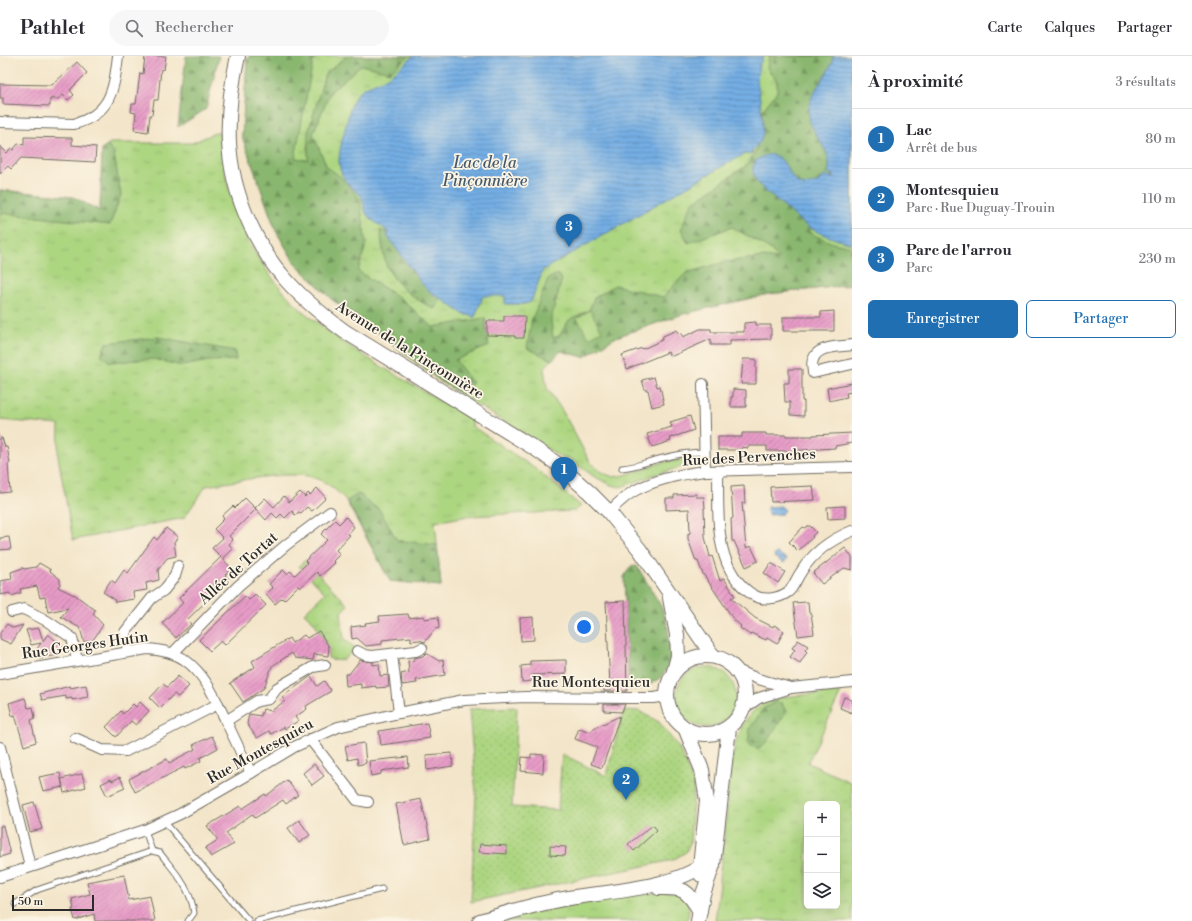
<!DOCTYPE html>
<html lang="fr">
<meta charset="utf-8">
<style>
body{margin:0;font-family:"Libre Bodoni",serif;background:#f7f7f7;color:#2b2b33}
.controls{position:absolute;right:12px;bottom:12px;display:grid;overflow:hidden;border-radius:6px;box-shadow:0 4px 16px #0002}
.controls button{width:36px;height:36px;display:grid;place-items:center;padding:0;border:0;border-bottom:1px solid #e1e1e2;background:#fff;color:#2b2b33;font:20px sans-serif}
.scale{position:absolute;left:12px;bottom:10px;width:82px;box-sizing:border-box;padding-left:4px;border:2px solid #2b2b2b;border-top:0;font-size:11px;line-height:14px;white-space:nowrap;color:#2b2b2b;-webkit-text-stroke:3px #fcf5e5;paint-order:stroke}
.you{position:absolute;left:584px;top:571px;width:14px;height:14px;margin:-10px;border:3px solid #fff;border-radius:50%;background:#1a73e8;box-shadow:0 0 0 6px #1a73e833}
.badge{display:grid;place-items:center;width:26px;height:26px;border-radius:50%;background:#1f6fb2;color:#fff;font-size:13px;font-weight:700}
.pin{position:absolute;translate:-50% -33px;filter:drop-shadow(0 1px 2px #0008)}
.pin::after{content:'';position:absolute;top:21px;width:14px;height:12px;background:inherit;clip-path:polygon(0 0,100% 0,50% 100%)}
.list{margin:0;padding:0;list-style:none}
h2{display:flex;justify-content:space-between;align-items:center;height:52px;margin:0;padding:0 16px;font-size:17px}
h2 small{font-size:13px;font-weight:400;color:#7c7c81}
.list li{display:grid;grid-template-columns:26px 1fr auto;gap:12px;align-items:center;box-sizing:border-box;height:60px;padding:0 16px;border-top:1px solid #e1e1e2}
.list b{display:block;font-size:15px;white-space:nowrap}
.list p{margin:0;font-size:13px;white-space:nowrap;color:#7c7c81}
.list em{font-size:13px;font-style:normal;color:#7c7c81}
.actions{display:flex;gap:8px;padding:12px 16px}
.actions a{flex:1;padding:9px 0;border:1px solid #1f6fb2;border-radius:6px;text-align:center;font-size:14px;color:#1f6fb2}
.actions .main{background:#1f6fb2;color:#fff}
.icon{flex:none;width:22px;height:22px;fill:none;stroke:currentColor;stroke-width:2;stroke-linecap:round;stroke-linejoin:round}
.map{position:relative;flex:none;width:852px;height:865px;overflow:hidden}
header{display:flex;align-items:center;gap:24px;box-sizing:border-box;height:56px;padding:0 20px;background:#fff;border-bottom:1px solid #e1e1e2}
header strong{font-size:19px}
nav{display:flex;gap:22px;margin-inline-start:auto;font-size:14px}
.search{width:280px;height:36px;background:#f7f7f7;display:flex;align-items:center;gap:10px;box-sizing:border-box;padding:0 14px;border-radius:22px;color:#7c7c81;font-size:15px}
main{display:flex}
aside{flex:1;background:#fff}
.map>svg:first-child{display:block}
</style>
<header>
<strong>Pathlet</strong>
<div class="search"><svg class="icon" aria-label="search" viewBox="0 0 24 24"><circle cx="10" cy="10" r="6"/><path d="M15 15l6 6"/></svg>Rechercher</div>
<nav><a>Carte</a><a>Calques</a><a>Partager</a></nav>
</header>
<main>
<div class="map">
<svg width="852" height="865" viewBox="0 0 852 865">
<defs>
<pattern id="grass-tufts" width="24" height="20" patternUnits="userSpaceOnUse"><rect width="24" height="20" fill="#add681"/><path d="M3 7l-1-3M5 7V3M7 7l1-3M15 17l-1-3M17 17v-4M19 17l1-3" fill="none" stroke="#95b870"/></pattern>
<pattern id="forest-firs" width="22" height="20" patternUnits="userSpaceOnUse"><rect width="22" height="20" fill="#8ab76f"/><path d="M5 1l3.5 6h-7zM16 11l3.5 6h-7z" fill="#71955b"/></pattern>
<pattern id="garden-dots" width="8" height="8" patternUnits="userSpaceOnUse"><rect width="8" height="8" fill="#add681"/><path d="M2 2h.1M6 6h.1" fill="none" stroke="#95b870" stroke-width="1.8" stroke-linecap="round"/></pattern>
<pattern id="water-rules" width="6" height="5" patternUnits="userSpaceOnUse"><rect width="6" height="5" fill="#74aee4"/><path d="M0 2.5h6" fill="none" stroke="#5f8eb9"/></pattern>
<pattern id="building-hatch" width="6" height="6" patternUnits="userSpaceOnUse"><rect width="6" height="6" fill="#e79cc7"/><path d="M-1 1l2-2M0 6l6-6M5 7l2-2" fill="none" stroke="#bb7fa2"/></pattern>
</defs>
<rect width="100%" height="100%" fill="#fcf5e5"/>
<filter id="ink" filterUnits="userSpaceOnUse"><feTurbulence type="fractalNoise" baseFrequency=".025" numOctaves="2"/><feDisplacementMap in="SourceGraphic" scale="8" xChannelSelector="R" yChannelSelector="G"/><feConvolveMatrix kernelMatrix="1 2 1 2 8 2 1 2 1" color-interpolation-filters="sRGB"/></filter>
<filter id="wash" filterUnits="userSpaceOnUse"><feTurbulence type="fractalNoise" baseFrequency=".012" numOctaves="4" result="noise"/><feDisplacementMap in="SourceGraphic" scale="16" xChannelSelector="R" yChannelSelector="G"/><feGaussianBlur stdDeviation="0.9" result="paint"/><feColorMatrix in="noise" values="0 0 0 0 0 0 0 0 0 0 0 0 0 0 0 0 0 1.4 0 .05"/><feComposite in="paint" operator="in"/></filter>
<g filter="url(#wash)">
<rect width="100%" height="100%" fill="#f3e5c9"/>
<g fill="url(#grass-tufts)" stroke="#6c8056" fill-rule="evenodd">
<polygon points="249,0 852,0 852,229 768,238 683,258 616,281 584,301 561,295 544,312 547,332 563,356 590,406 601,416 613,421 625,419 664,406 692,401 694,404 693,408 653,419 633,427 620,431 611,429 593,420 569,402 562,402 441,326 380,278 330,242 295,207 276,175 242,80 247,5"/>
<path d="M219,75c5,57 20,104 55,149 9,11 19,23 31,33 51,43 110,72 167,106v7l62,42 47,38 -6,5 -107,5 -33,6 6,64 -51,-5 -45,-82c-8,-8 -18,-17 -29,-21 -26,-9 -81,4 -110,8l-22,32 -111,22 -15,-84 1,-31 -59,-5v-230l73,7 27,14 2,-62 8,-6h82z"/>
<path d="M305,504l43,45 -7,7 3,27 14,11 -4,4 -3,-2c-8,10 -11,10 -23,6l1,-11 -15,-25 -10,-9 21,-20 -26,-27z"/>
<circle cx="706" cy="641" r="30"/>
<path d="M841,636l-33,71 44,20v138h-137l5,-37 -1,-4c2,-20 6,-40 7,-61 4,-34 1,-95 37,-115 18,-10 57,-10 78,-12zM807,748h30v102h-30z"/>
<polygon points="666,836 676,837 688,847 689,856 687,865 500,865 511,861 610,841"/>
</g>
<g fill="url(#forest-firs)" stroke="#5a714d">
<polygon points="186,0 219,0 206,53 178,71"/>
<polygon points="249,0 318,0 313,5 295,102 308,104 308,77 325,18 347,0 409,0 390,16 361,9 330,36 313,78 327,111 341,121 360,143 366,189 358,215 404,245 433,271 485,262 489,290 455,304 473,327 460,337 441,326 380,278 330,242 295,207 276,175 242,80 247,5"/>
<polygon points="769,0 833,0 843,23 835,107 829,132 812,160 809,177 833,187 852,191 852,229 768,238 683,258 616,281 584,301 561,295 552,304 527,292 532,263 548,223 557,218 562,223 551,263 553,282 559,280 569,264 589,254 594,242 615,229 663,241 686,217 725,206 763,201 779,203 770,193 732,171 688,187 681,173 692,147 747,109 757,92 757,61 777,36 777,25 767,12"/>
<polygon points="107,89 114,98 121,139 110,169 0,157 0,134 73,141 100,155 102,93"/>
<path d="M380,174l15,4 45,59v9l-6,7c-18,-9 -38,-23 -47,-42 -4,-10 -5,-26 -7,-37z"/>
<polygon points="158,281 235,295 236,304 209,305 182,310 153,303 110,306 101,299 106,287"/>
<polygon points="358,438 362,440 370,448 379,453 397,484 437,489 441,530 390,525 347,445"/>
<polygon points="637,510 661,550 667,567 671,596 669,611 660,622 646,631 629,634 624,521 630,511"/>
<polygon points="775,646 782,647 786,656 766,687 757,693 748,688 750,672 764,652"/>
</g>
<polygon fill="url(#garden-dots)" stroke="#6c8056" points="517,651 512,751 558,754 562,698 606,720 624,654 639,655 659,666 679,692 694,727 690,787 686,796 673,804 471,846 476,737 469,653"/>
<polygon fill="#add681" stroke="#6c8056" points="590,254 602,275 589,282 577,262"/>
<g fill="url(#water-rules)" stroke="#506c88">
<path d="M413,0h351l-5,9 -2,14 6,42v13l-3,8 -5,5 -4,7h-6l-17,9 -185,107 -12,32 -7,2h-19v-8h-22l-8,21 -12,-3 -35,-24 -7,-7 -33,-46 -1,-6c-7,-7 -16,-9 -21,-18 -3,-5 -2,-12 -5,-17 -6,-6 -13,-11 -17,-18 -10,-15 -2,-36 2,-53 3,-11 5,-26 14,-34 3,-4 19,-9 24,-12 11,-6 20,-15 29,-23z"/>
<path d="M833,0h19v188c-13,-4 -28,-8 -40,-15 -11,-6 -19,-15 -28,-23 -10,-8 -41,-28 -28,-45 3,-4 11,-7 16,-6 13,2 15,16 22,24 2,3 6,5 10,6l12,-2 10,-8 7,3 1,-3 -6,-3c7,-20 -18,-37 -19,-57 -2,-26 22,-38 24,-59z"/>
<polygon points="781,450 785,454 782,458 768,459 767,451"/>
<polygon points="777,497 787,503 784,507 774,501 775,498"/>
</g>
<g id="blocks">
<g fill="url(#building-hatch)">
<polygon points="145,0 166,0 164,14 161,13 158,44 154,44 152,59 150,59 148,76 134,74 136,57 131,56 132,48 136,48 140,17 143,18"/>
<polygon points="77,6 87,17 70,34 74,39 68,44 63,39 58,43 50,43 50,50 3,48 3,42 0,42 0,28 52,29"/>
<polygon points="24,81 72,82 72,89 96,91 95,106 21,102 11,113 8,110 0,118 0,90 7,97 11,92 13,94 18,88 24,89"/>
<polygon points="834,255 834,275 783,275 783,261 821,261 821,256"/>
<polygon points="504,260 525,260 524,282 515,282 515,280 487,279 487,265 504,265"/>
<polygon points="756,266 756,269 771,269 771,283 730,284 730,289 711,289 711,283 670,301 668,296 627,313 622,299 642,292 643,293 662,284 663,280 677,274 678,277 680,276 683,281 700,273 711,273 711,276 744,276 744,267"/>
<polygon points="743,303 756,303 756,328 741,328"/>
<polygon points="789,313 802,313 802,345 804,345 804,360 790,359 790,346 785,346 784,327 789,327"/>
<polygon points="654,321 657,331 660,330 664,348 652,351 648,334 645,334 642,324"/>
<polygon points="852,327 852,336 846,337 847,341 829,345 827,332"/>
<polygon points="733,333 746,334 746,351 731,351 731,341 733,341"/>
<polygon points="690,360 694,374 670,382 671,385 652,391 647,378 672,371 670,366"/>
<polygon points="742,377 766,377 766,379 786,379 786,380 813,380 813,379 852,377 852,387 835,390 835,392 786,395 767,395 767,390 748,390 748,392 742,391 742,394 718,394 718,381 742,381"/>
<polygon points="0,382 2,382 5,391 7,391 10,407 8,408 10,436 0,437"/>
<polygon points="744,430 745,447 742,447 746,492 751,490 758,505 746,511 734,485 732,485 731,463 733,462 731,431"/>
<polygon points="790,430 790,431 813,430 815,444 771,446 770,431"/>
<polygon points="317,432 326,442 312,455 307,451 301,457 299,456 295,459 292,455 285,462 281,458 277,462 272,457 266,464 255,452 265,442 274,451 284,440 289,446 300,436 305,441 308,437 310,439"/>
<polygon points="696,438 696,441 704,441 705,452 704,452 705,481 710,501 712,500 720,525 724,522 735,540 731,542 755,562 773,571 774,569 784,575 777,588 767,582 766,584 751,577 750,579 740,572 741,570 734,564 702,516 698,505 696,505 688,483 688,478 690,477 689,453 666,454 666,442 674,442 674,439"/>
<polygon points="245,442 256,453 229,480 233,484 229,488 233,493 223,503 232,513 225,519 229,523 187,564 191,568 176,582 162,567 183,547 179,542 221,501 212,492 223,482 214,473 224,463 222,460 233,450 235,452"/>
<polygon points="845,450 845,462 828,463 827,451"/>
<polygon points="346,461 354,471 348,478 350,479 336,494 340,498 333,505 335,507 320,520 317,516 300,532 298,530 284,544 282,542 275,548 266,538 273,532 269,528 283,514 287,518 290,515 295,519 307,507 305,505 327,484 321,478 335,464 339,468"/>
<polygon points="807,470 810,470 816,476 812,480 813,481 798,495 789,486 803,471 805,472"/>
<polygon points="166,472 178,481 174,486 176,500 167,502 158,514 159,524 146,527 147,534 133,536 134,543 115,546 114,543 103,536 111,524 115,527 124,514 128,517 154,481 157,484"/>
<polygon points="9,481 11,493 0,494 0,482"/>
<polygon points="845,492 852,501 852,514 844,512 822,528 813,517"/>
<polygon points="39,507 51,514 50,515 60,523 60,528 58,531 74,539 74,538 95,554 93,558 103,569 93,584 84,586 80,572 61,561 68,552 48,556 45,541 40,542 37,530 20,533 21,537 11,540 10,537 0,539 0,525 12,523 11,516 23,512 24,513 36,511"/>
<polygon points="770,508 773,508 785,516 778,527 764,517"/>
<polygon points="255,538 266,549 225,589 221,585 210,595 199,584 245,540 249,544"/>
<polygon points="625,545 627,635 604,635 604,630 610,630 606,546"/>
<polygon points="808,546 809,557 811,557 814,578 798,580 793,547"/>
<polygon points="408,558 409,562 424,560 424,563 438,561 439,572 435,573 425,586 419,584 411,585 411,581 382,584 382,588 366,590 357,582 352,583 351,571 366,569 365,567 380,565 379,560"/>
<polygon points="533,561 534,584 521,585 520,562"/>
<polygon points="7,568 13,572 23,569 11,588 0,583 0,577"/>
<polygon points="39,572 43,585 48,578 64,592 59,599 39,602 37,593 41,587 31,589 26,574"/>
<polygon points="319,575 329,591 328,600 314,598 313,604 295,602 292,597 272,610 264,632 243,646 230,627 255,611 252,605 289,582 292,587 304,579 307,582"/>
<polygon points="798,584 808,590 805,594 807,596 800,607 790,601 795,594 792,592"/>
<polygon points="426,597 439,605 443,604 445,619 416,624 417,627 402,629 401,618 409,616 408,605 414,604 414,602 423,600"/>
<polygon points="360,604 373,606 373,609 379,608 380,620 388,619 389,631 376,632 376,630 361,632 361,628 346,630 345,618 349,618"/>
<polygon points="566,604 566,618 532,619 532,625 522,626 521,610 530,609 530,605"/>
<polygon points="178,620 189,630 178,641 174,638 160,652 150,642 163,628 167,631"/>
<polygon points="311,620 317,630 324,625 331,635 306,650 307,653 295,661 298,665 285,673 284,671 271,678 269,675 257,682 247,668 249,658 261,660 263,653 271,655 285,645 282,641"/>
<polygon points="86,629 88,641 72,644 72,642 66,643 66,640 42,644 40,638 70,630 70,632"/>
<polygon points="844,641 852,644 852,657 840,652"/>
<polygon points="25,642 28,652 33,651 35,662 31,664 36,686 24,690 15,659 12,660 9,647"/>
<polygon points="140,646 149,655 136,669 131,665 116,681 106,671 121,655 123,658 133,648 136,651"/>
<polygon points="604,648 625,648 622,656 604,655"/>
<polygon points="620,660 602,712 591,708 597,691 575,683 579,672 591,676 594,672"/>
<polygon points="427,667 430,682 381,689 379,675"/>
<polygon points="212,680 218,692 200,702 201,705 185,713 184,711 135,736 129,723 167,703 169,707 195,693 193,689"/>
<polygon points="364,687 366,707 358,709 357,702 348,704 345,690"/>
<polygon points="452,697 453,710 427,714 426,699"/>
<polygon points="531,698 544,699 543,717 521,715 522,701 531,702"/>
<polygon points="408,701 409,711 381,715 381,718 371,720 369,705"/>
<polygon points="314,708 324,720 312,729 303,717"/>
<polygon points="60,717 63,731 43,735 39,721"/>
<polygon points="82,718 86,731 64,737 61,723"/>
<polygon points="120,721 125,732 107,740 101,728 111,723 112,725"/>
<polygon points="287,724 298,739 286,748 283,744 255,762 252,758 226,777 234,788 211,801 205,792 218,784 207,770 240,750 242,753 265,738 266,740"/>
<polygon points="421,743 430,783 404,789 396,748"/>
<polygon points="34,746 42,773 30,776 23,749"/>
<polygon points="299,764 310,779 299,787 288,772"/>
<polygon points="653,769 657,774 634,795 628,788"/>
<polygon points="0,770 3,770 10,798 0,801"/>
<polygon points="480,788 507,790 507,798 479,796"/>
<polygon points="550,790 566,791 565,800 550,799"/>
<polygon points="124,819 129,844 150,840 155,865 95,865 94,858 75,864 72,853 74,853 72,843 90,838 87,826"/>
</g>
</g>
</g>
<g filter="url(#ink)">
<use href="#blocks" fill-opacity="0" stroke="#716c62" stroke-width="1"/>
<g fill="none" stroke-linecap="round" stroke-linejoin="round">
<g stroke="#716c62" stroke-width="7">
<g id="lane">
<path d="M622,412c14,-1 24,-6 37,-9 15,-4 30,-7 45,-7"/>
<polyline points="164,765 249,865"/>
<path d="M145,774l7,21 8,2c15,19 31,35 34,60l-6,8"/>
<polyline points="15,848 37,834 152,795"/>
<polyline points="257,865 382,833"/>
</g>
</g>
<g stroke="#716c62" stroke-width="12">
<g id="street">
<path d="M0,66l74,2c37,-10 40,-35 44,-68"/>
<path d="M852,289c-12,2 -35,0 -39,15 -2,4 0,9 0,13l39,-9"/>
<polyline points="703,328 705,415"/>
<path d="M718,416c1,41 -6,96 35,123 10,6 25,4 35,-3 6,-5 8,-13 13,-20 12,-20 29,-32 51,-41"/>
<path d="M609,456c8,-8 17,-17 27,-22 21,-11 45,-16 69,-19l147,-4"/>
<polyline points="12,556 24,553 47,565 72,582 77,604"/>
<polyline points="357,595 365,599 372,600 416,595 422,592"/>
<polyline points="128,596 125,576 152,542 164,534 175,520 178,510"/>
<polyline points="173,597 238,530 286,489 330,456"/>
<polyline points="392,598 399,657"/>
<polyline points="737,614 758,623 791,632"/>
<path d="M0,618l147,-25c14,1 27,3 38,11 21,15 31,40 42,63 8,17 16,34 24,50"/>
<polyline points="743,653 759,642 791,632 852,626"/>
<polyline points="226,665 257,645 269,643 277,632 313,611 325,609"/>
<polyline points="75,682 102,694 126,695 218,648"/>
<polyline points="310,683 357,744 368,746"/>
<polyline points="0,691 30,810"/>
<polyline points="0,821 145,774 180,758 251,717 294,691 338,671 399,657 464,644 526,641 631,642 654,642 666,640"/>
</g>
</g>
<g stroke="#716c62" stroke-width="16">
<g id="secondary">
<path d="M238,0c-15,65 -14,120 18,180 7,13 15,27 25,38 18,22 40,40 63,57l190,117 22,15 33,29 20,20 31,38 73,106"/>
<polyline points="670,542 677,579 678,600 674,615"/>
<circle cx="706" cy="639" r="39"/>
<polyline points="686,674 702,714 707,745 700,811 701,819"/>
<path d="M659,832c25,-1 28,2 41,23"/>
<path d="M480,865c29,-9 59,-18 89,-23 38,-6 100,-10 131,-31"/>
<polyline points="698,865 703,838 713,809 729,672"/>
</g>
</g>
<use href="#lane" stroke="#fff" stroke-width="5"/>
<use href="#street" stroke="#fff" stroke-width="10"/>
<use href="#secondary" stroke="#fff" stroke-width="14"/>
</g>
</g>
<g text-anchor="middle" stroke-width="3.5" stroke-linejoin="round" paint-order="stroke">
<g font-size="15" fill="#2b2b2b" stroke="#fcf5e5">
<text transform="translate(410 294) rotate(32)" y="5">Avenue de la Pinçonnière</text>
<text transform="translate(749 401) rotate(-3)" y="5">Rue des Pervenches</text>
<text transform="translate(238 512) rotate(-42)" y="5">Allée de Tortat</text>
<text transform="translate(85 589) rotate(-8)" y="5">Rue Georges Hutin</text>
<text x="591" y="631">Rue Montesquieu</text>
<text transform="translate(260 695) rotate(-29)" y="5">Rue Montesquieu</text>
</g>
<g font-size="16" font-style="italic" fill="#45596c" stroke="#fcf5e5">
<text x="485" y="112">Lac de la<tspan x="485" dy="18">Pinçonnière</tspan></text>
</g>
</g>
</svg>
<div class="controls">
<button>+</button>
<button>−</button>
<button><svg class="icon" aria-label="layers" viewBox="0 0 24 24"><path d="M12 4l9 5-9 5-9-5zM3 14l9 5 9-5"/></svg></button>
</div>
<div class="scale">50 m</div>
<div class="you"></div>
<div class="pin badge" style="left:564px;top:434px">1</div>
<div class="pin badge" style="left:626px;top:744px">2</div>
<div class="pin badge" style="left:569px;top:191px">3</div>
</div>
<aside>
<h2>À proximité<small>3 résultats</small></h2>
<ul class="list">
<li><span class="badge">1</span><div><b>Lac</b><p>Arrêt de bus</p></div><em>80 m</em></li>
<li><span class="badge">2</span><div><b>Montesquieu</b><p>Parc · Rue Duguay-Trouin</p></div><em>110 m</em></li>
<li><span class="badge">3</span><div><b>Parc de l'arrou</b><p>Parc</p></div><em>230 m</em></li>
</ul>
<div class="actions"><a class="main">Enregistrer</a><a>Partager</a></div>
</aside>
</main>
